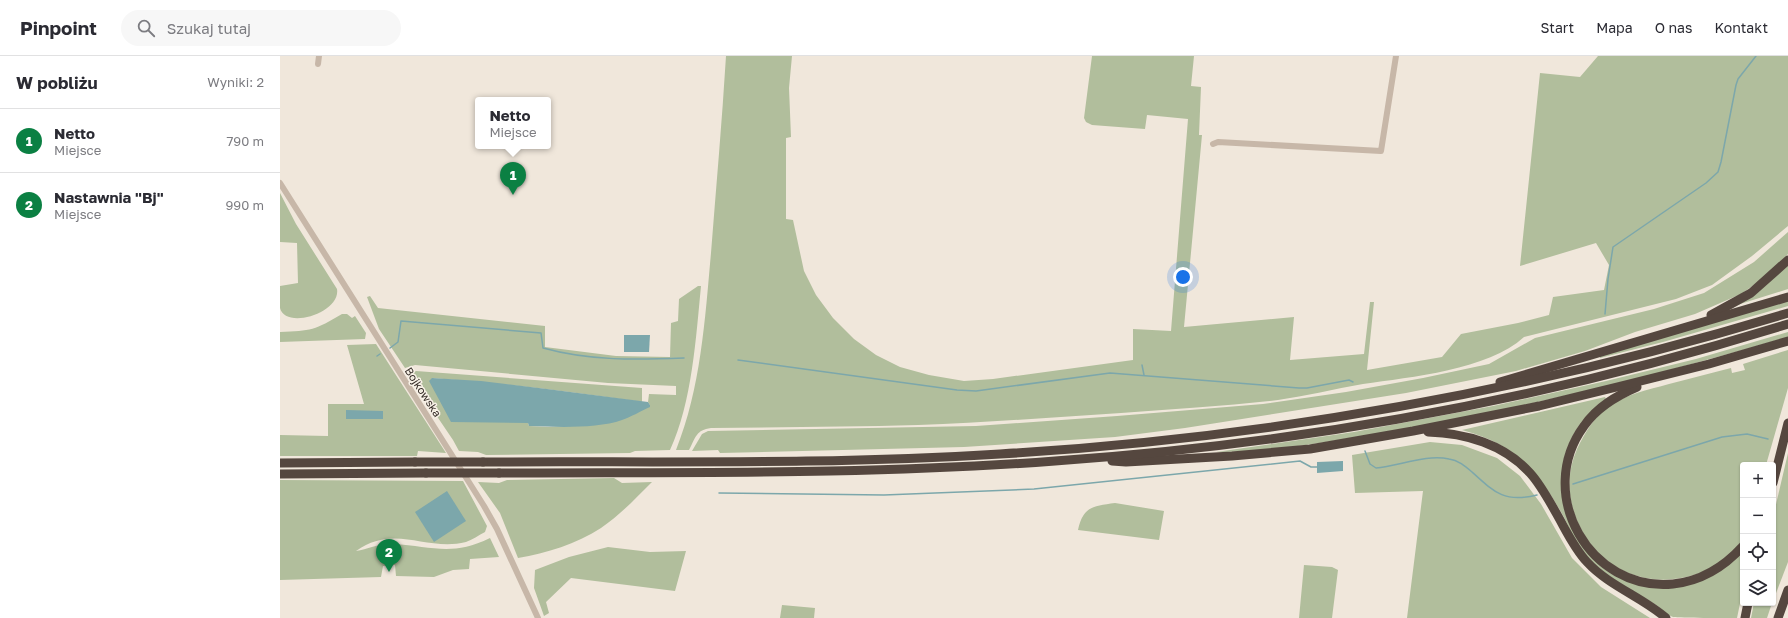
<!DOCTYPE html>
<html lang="pl">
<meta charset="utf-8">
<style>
body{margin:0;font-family:"Golos Text",sans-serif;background:#f7f7f7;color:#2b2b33}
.controls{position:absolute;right:12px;bottom:12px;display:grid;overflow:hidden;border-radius:4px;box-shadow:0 1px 3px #0004}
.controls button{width:36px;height:36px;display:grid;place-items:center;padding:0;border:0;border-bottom:1px solid #e1e1e2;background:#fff;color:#2b2b33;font:20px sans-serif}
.you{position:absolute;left:903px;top:221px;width:14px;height:14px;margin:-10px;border:3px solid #fff;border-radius:50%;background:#1a73e8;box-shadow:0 0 0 6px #1a73e833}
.badge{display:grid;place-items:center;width:26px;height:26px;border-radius:50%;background:#0b8043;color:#fff;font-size:13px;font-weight:700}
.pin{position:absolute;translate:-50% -33px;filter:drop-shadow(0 1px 2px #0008)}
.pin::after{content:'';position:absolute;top:21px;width:14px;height:12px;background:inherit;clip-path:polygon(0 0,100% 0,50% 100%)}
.popup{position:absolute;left:195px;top:41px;width:76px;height:52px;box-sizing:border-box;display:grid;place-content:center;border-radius:4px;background:#fff;filter:drop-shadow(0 1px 3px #0005);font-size:13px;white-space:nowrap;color:#7c7c81}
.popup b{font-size:15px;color:#2b2b33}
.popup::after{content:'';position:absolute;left:50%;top:100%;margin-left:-8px;border:8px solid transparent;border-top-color:#fff}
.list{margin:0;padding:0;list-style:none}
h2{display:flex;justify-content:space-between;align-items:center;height:52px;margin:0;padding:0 16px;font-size:17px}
h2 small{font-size:13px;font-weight:400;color:#7c7c81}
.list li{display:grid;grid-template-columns:26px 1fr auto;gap:12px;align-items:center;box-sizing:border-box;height:64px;padding:0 16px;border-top:1px solid #e1e1e2}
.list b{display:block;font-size:15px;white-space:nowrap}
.list p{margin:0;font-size:13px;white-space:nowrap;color:#7c7c81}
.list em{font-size:13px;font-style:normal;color:#7c7c81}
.icon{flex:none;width:22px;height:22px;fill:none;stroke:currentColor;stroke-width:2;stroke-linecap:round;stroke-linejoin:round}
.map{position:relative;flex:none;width:1508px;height:562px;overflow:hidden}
header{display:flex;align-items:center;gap:24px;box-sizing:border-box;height:56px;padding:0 20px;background:#fff;border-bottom:1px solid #e1e1e2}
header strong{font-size:19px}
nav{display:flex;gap:22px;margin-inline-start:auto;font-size:14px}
.search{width:280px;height:36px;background:#f7f7f7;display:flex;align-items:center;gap:10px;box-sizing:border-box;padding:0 14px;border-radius:22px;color:#7c7c81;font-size:15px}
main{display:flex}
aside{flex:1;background:#fff}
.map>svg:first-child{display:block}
</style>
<header>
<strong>Pinpoint</strong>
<div class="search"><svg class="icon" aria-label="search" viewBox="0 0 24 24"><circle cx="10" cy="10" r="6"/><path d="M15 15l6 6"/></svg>Szukaj tutaj</div>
<nav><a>Start</a><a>Mapa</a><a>O nas</a><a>Kontakt</a></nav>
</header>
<main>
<aside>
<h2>W pobliżu<small>Wyniki: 2</small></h2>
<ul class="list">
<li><span class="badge">1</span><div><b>Netto</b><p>Miejsce</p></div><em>790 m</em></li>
<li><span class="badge">2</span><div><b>Nastawnia &quot;Bj&quot;</b><p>Miejsce</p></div><em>990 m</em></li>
</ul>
</aside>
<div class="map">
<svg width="1508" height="562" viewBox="0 0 1508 562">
<rect width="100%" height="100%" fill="#f0e7db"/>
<g fill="#b1be9c">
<path d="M446,0h66l-3,32 2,49 -5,1v81l7,1 11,51 12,24 17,23 21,21 22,16 24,12 29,8 35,6 29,-2 140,-19v-31l38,2 17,-212 -41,-4 -2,14 -53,-4 -6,-3 -2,-4 8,-62h102l-3,30 10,1 -2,48h3l-18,192 110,-10 -4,43 74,-6 6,-52h4l-7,68 75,-13 19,-23 57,-11 31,-8 4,-18 51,-7 5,-25 -13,-22 -76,23 20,-193 40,4 18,-21h190v170l-36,30 -40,29 -36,14 -152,38c-36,33 -113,40 -161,47 -29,5 -57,12 -85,16 -52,6 -105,9 -157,13 -68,4 -135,10 -203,12 -69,2 -138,2 -207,3 -15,2 -15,9 -22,22h-13c25,-62 29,-131 35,-197 5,-65 11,-131 15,-197z"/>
<path d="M0,137l16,31 41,65c4,24 -52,41 -57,19 0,-6 0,-15 0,-22l18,-3 -1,-40 -17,-1z"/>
<polygon points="1508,176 1508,198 1484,222 1461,238 1415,258 1355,276 1305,295 1236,315 1126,337 905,372 835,381 684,391 440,397 438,394 412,395 422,378 428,375 696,370 837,360 983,348 1066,336 1143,322 1209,308 1255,282 1374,253 1424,237 1474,206"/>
<polygon points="1508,208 1508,233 1457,249"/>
<path d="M418,230h3c-5,51 -9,117 -31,164l-35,1 -5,2 -144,2 -8,-3 -19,-1 -6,-11 -44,-65 7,-4 226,17v14c-70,-10 -140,-19 -210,-24l96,45 1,3 19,1 44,-2 58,-20 -2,-3 1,-8 27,1v-9l-68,-3 -193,-18 -10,3 -26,-39 -12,-32 3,-1 8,12 167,18v21l71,9 54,1 1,-34 7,-2 1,-22z"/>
<polygon points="1508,244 1508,250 1383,286 1320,302 1320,300"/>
<path d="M62,258h5l5,4 3,-2 11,17 -1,6 -85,3v-10c31,-1 35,-2 62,-18z"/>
<path d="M1508,276v5c-129,38 -259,70 -391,93 -60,10 -120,22 -181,22l138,-20 139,-26 113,-25 90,-22z"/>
<polygon points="96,288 166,397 138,395 137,400 0,400 0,379 48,380 48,348 84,348 67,289"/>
<path d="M1508,294v38l-22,77h-23v74c-7,9 -14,18 -23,24 -51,32 -116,17 -141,-38 -12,-25 -13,-51 -2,-76 8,-16 16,-31 30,-41 18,-14 41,-18 62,-24 21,-5 41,-11 62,-16l1,5 13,-3 -2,-6z"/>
<path d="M1325,341l1,2c-50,35 -58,97 -23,147 10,15 26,30 45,35 7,2 16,2 24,2 8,1 19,5 27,3 5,-1 12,-6 16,-9 16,-9 32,-17 48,-26v38l-6,29c-11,0 -57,0 -64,-1 -6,-2 -11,-8 -17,-12 -26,-17 -56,-30 -75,-56 -8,-11 -13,-25 -20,-37 -25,-44 -49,-69 -99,-82z"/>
<polygon points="1150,386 1182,389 1217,402 1240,420 1261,448 1292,502 1321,531 1370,562 1127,562 1143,435 1075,437 1072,399"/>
<polygon points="1508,397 1508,506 1493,545 1493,461"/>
<path d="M334,422l8,5 30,-1c-16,16 -32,33 -51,46 -25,16 -54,25 -83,30l-18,-45 -22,-31 21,1 8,-3z"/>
<path d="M0,424l183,1 24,45 -2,6c-6,3 -13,8 -19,10 -40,10 -71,-19 -110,9 12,-2 24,-8 37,-7 39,2 58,13 97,-6l9,19 -29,2 -1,10 -16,1 -19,7 -38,-1 -1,-11 -12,1 -2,11 -101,3z"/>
<path d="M835,447l49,8 -5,29 -81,-10c5,-24 16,-24 37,-27z"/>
<polygon points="328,491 370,496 406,495 395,535 291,522 266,546 269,557 264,560 254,532 255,514 289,501"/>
<polygon points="1024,509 1052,511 1058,514 1052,562 1019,562"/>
<polygon points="1474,547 1492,547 1487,562 1471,562"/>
<polygon points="502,549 535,552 534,562 500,562"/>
</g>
<g fill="#7ca7ab">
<polygon points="344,279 370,279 369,296 344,296"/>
<path d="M152,322l49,3 66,8 101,13 2,3v2c-9,4 -19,10 -28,13 -25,9 -67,7 -93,6l-1,-3 -77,-1 -22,-41z"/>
<polygon points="66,354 103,355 103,363 66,363"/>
<polygon points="1063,405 1063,415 1037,417 1037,406"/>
<polygon points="167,435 186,465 154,486 135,456"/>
</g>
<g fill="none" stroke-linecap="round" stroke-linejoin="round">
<g stroke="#7ca7ab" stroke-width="1.5">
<polyline points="1325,258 1328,223 1333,191 1426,127 1438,116 1441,106 1456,29 1458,23 1476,0"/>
<path d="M110,292l8,-6 3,-21 140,12 2,15c47,13 93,12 141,10"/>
<polyline points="97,300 100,298"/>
<polyline points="458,304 677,334 696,335 830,317 1019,332 1027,332 1069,324 1073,326"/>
<polyline points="862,309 864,319"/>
<path d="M1085,395l5,13 6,4c23,-2 50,-14 73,-9 9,1 16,7 23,13 23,21 33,31 65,23"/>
<polyline points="1293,428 1442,381 1467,378 1488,383"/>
<polyline points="439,437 604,439 754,433 1020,405 1031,411 1037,411"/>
</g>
<g stroke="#c7b7a8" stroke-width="6">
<polyline points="38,8 39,0"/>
<polyline points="933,88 938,86 1101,95 1116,0"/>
<polyline points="0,127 204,450 217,473 258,562"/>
</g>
<g stroke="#55473f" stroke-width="9">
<polyline points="1431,259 1471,237 1508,204"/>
<polyline points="1220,326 1508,241"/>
<path d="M1357,331c-21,9 -40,20 -53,39 -50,68 6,166 89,158 29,-3 51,-17 70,-38"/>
<path d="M1148,376c37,1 76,12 102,41 10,11 17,24 25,38 10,17 18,36 32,51 22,24 55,35 79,56"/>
<polyline points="832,405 846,406 952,400 1030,393 1133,375 1259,350 1341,330 1429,308 1508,285"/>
<path d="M203,406c172,-1 345,3 517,-8 267,-16 532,-63 788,-141"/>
<polyline points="0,407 135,406"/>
<path d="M219,417c185,-1 371,2 556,-12 248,-17 496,-63 733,-137"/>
<polyline points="0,418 146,417"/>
<polyline points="1493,427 1508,367"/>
<polyline points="1465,562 1468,547"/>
<polyline points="1498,562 1508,534"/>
</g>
<g stroke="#55473f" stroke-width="9">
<polyline points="135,406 203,406"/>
<polyline points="146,417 219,417"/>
</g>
</g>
<g text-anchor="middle" stroke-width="3" stroke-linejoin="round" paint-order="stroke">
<g font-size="11" fill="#342c27" stroke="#f8f1e7">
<text transform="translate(143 336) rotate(57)" y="4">Bojkowska</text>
</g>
</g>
</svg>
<div class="controls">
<button>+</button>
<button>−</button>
<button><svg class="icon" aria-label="locate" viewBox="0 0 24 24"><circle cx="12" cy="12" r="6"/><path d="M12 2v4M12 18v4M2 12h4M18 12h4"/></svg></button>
<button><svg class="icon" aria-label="layers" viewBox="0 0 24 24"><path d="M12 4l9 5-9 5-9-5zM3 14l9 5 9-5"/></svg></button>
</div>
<div class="you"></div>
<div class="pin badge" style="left:233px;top:139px">1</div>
<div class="popup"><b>Netto</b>Miejsce</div>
<div class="pin badge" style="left:109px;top:516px">2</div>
</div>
</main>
